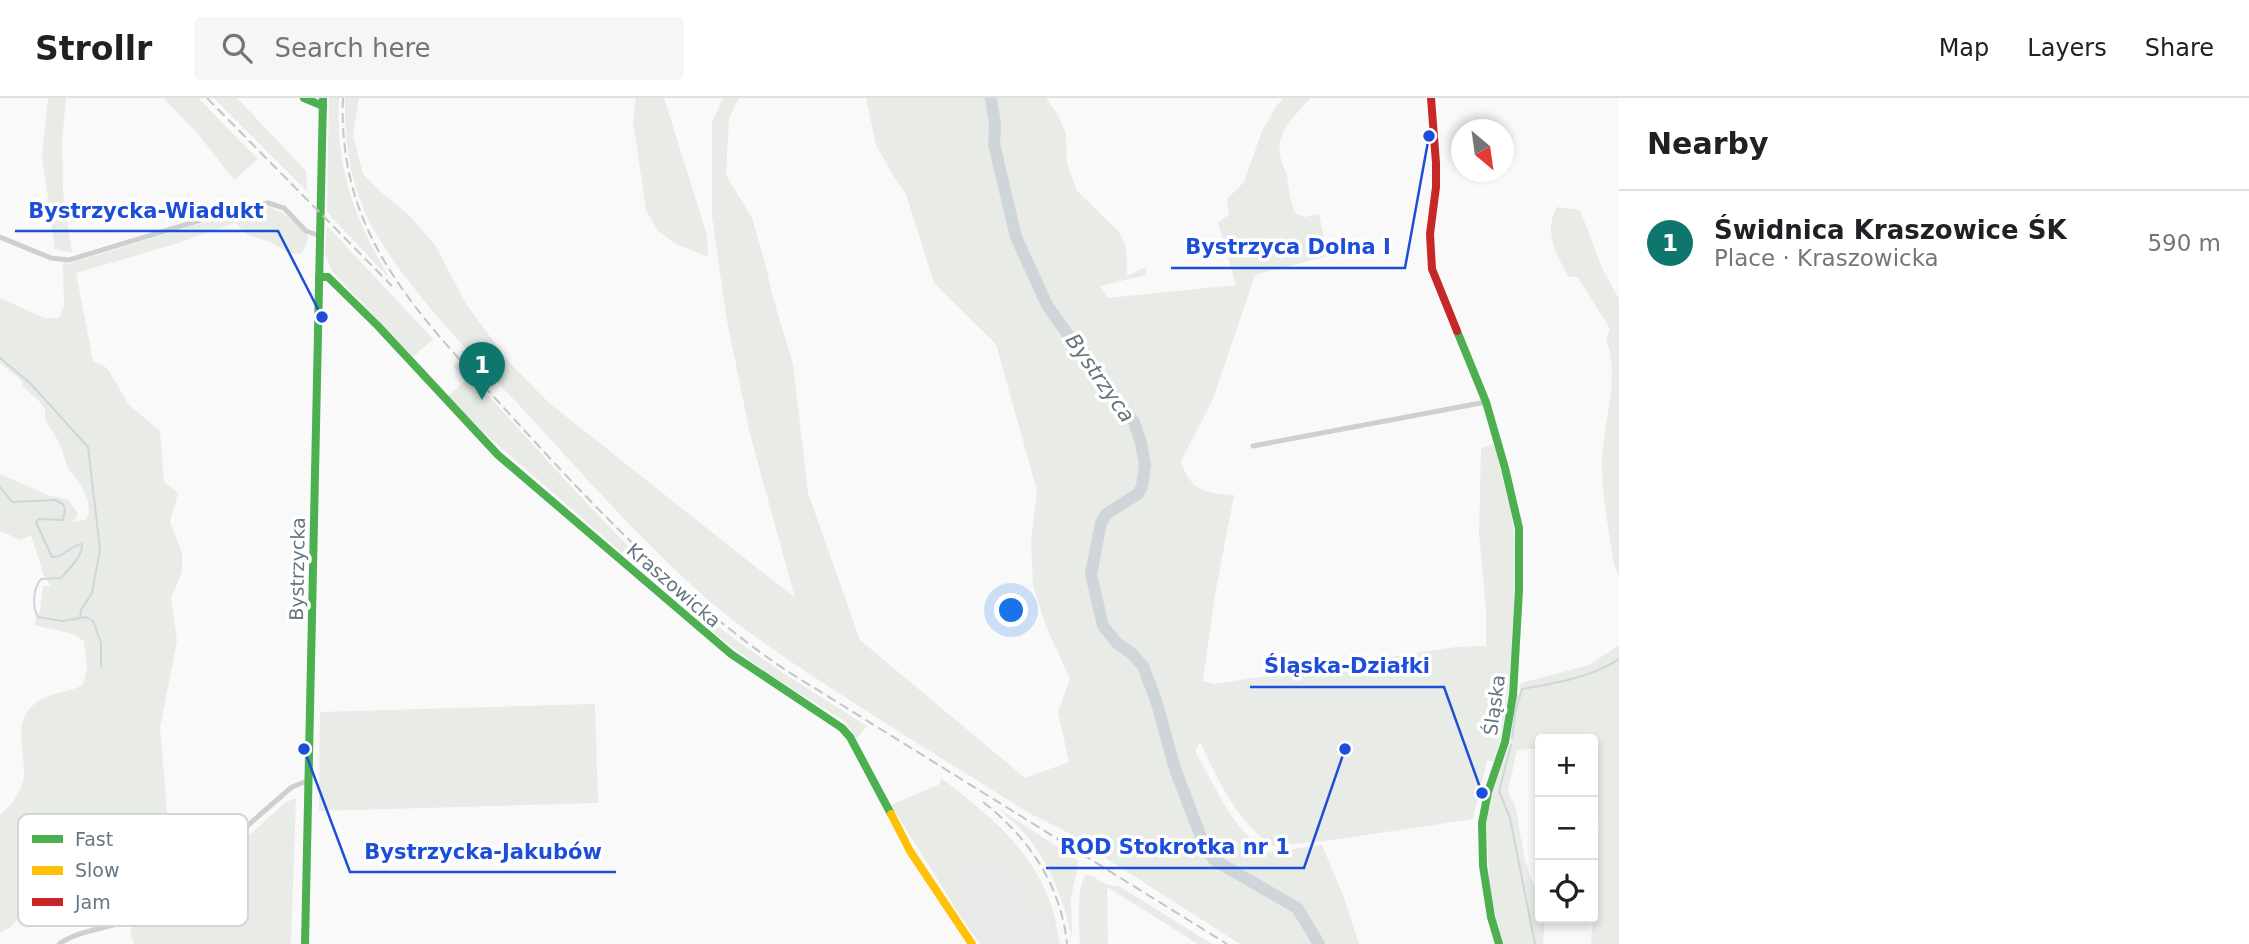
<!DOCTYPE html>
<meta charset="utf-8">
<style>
body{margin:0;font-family:"DejaVu Sans",sans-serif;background:#f6f6f6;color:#202124}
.controls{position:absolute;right:21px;bottom:21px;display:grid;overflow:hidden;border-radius:7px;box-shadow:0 4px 10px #0003}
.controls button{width:63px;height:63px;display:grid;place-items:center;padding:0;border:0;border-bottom:2px solid #e0e0e0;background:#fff;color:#202124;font:35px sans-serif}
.compass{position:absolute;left:1451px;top:21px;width:63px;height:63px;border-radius:50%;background:#fff;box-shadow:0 4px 10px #0003;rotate:151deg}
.you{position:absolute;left:1012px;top:513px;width:24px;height:24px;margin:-18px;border:5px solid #fff;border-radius:50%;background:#1a73e8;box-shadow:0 0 0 10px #1a73e833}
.badge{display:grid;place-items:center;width:46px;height:46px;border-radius:50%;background:#0f766e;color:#fff;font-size:23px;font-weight:700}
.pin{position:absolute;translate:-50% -58px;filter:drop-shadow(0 2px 4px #0008)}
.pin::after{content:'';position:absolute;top:37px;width:24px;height:21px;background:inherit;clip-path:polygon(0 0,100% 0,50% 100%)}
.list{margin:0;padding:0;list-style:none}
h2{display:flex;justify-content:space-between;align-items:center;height:91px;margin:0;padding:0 28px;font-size:30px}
h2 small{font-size:23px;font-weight:400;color:#757577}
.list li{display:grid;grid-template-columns:46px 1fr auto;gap:21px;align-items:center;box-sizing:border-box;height:105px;padding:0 28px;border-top:2px solid #e0e0e0}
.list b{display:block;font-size:26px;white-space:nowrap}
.list p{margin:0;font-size:23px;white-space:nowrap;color:#757577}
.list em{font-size:23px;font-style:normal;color:#757577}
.icon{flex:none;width:38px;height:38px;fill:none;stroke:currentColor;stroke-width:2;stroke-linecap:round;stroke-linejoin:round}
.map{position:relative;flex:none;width:1619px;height:846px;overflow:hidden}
header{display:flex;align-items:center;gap:42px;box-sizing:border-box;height:98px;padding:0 35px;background:#fff;border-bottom:2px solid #e0e0e0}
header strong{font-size:33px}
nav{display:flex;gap:38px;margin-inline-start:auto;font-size:24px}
.search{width:490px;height:63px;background:#f6f6f6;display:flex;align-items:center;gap:18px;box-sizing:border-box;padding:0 24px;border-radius:7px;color:#757577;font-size:26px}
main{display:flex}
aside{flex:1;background:#fff}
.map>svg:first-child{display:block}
</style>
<header>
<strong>Strollr</strong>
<div class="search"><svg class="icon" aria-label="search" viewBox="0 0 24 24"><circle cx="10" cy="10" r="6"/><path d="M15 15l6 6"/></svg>Search here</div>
<nav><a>Map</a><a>Layers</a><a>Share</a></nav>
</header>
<main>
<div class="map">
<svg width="1619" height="846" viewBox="0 0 1619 846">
<rect width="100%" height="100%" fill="#f9f9f9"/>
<polygon fill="#e8e9e9" points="1009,760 1028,820 1053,812 1060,846 980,846 959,816 961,773"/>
<g fill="#e8ebe6">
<polygon points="48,0 66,0 62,45 63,93 72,155 55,151 42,58"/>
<polygon points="163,0 198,0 258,61 234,82 198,36"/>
<polygon points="214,0 237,0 306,73 307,93"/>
<path d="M329,0h10c-4,70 16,122 51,181l-63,-67z"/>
<path d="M345,0h14l-6,37 10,39 18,18 28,23 26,30 31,59 42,57 41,42 246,195 -45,-164 -24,-119 -14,-98v-95l11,-24h16l-10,21 -3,56 26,43 15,52 4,21 22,73 15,129 52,147 165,138 44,-16 -11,-50 12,-33 -24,-53 -13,-41 -2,-42 6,-52 -41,-147 -62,-61 -28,-89 -13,-19 -17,-30 -10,-47h180l12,17 8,19 1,29 10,28 42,41 7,15 1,29 19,-9v8l-46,11 8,12 128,-13 -18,-62 11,-9 -2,-15 17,-17 18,-51 15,-26 7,-7h26c-13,17 -34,32 -30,57 1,7 5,14 7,21 2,14 3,26 9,38l9,3 14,-3 9,42 -73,19 -42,124 -32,62c9,30 24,32 53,34l-19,100 -12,86 11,3 242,-37 30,-1v-37l-7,-76 2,-85 13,-4c6,24 14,48 18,73 6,38 3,79 0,118 -2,42 -5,86 -18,126h-7l-14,58 -141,21 -59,6c-36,-24 -55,-66 -73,-104l-5,9c20,35 38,80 73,102l54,-8 22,53 15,46h-119l-150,-96c-19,-17 -44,-25 -66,-38 -68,-43 -137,-85 -204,-129 -43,-29 -86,-57 -124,-92 -62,-56 -118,-120 -175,-182 -50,-53 -110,-113 -147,-177 -23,-41 -30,-85 -29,-132z"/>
<polygon points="636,0 664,0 707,137 708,159 676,146 658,133 646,112 633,23"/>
<path d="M267,109c18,4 29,16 41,29l-3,13 -5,5h-8l-22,-12 -22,-7 -13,-12 -60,21 -99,29 17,88 14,7 22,37 31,26 4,51 14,11 -8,29 12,31v19l-11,26 6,43 -17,87 9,107 -19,7 -7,36 -33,10 -1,-14c-26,1 -59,2 -79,22 -15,15 -4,25 -30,37v-118c12,-10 24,-26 24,-42 0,-25 -12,-53 13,-71 13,-10 32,-9 46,-17l4,-17 -3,-27 -11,-7 -39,-9 6,-15 3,-24h8l-7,-10 -13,-41 -10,5 -21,-9v-57l48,21 20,5 10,13 -1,5 -6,4 14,-2 4,-6 -1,-14 -9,-18 -11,-14 -9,-26 -14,-22v-11l-5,-7 -17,-15 -1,-6 -22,-18v-65l44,20h15l5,-12 -1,-44 5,2 183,-56z"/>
<path d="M1557,109l23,3 22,58 17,31v277c-6,-10 -7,-25 -9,-37 -5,-31 -10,-60 -7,-92 4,-36 16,-73 3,-108l4,-10 -32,-52h-9c-13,-22 -26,-45 -12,-70z"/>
<polygon points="327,128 433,241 413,259 332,173 325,157"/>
<path d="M458,265c77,81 152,173 237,245 54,45 113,81 172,118l-11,13 -6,-11 -6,-7 -75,-47 -50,-37 -236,-205 -35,-36 17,-15 -12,-15z"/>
<polygon points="1619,547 1619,846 1591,846 1599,724 1593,714 1593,641 1540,641 1540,650 1517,652 1508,693 1516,711 1525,763 1540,805 1540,820 1545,820 1543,846 1503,846 1490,795 1486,722 1489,702 1512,640 1516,596 1519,596 1521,585 1589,567"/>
<polygon points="595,606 598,705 319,713 320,614"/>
<path d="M941,680c49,38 92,71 112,132l-25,8 -19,-60 -48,13 -2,43 -68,-109 49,-21z"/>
<polygon points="296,700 291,846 134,846 130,831 159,816 187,793 189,808 228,803 227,768 219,764 286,704"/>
<path d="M998,710l81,53 -8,37 1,39c-9,-37 -21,-72 -46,-102 -8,-10 -19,-18 -28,-27z"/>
<path d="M1085,777c14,0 14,12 34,11l93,58h-14l-91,-57 1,57h-28c-1,-22 -4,-48 5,-69z"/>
</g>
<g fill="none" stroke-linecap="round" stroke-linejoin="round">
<g stroke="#ced6d9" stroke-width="2">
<polyline points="0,260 30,285 88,349 100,451 92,495 81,512 80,520"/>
<path d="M0,389l12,15 43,-2 8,4 2,5 -2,11 -24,-1 -3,3 16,35c12,1 18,-12 30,-13 1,13 -13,24 -21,34l-20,1c-8,9 -9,29 -3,38l25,4 23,-4 7,4 8,22v23"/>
<path d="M1512,640l3,-25 7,-24c34,-6 68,-11 97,-30"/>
<polyline points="1511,647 1499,693 1510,720 1535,846"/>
</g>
<polyline stroke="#ced6d9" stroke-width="12" points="991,0 995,27 994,46 1016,139 1047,207 1080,254 1134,324 1141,345 1145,367 1142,388 1138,396 1106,416 1101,425 1091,476 1103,528 1117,545 1131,555 1143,568 1156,602 1175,671 1204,747 1214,762 1297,810 1319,846"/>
<g stroke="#cecfd0" stroke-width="5">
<polyline points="0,139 51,160 69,162 234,112 268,105 284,110 306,133 320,138"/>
<polyline points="1253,348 1486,304"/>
<path d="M59,846c23,-16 56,-15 81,-29 26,-15 49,-37 71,-57 27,-24 54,-48 81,-71l17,-7"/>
</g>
<g stroke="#4caf50" stroke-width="8">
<polyline points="304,0 323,8"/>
<polyline points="319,179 328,179 378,228 498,357 731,556 842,630 850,639 891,716"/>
<polyline points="1457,233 1486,304 1505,370 1519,430 1519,492 1513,597 1505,644 1488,694 1482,725 1483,768 1491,819 1499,846"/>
<polyline points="305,846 323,0"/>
</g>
<polyline stroke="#ffc107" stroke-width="8" points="891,716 910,753 972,846"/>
<polyline stroke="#c62828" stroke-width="8" points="1431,0 1436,65 1436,89 1430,136 1432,171 1457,233"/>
<g stroke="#c3c5c6" stroke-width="2" stroke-dasharray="10 5" stroke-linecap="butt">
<polyline points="207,0 392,188"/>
<path d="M343,0c-2,46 6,92 26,134 31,67 86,122 135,176 87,96 175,190 283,263l440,273"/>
<path d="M983,704c46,36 78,83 84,142"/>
</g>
</g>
<g text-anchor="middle" stroke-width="7" stroke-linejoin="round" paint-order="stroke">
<g font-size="19" fill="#657683" stroke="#fff">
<text transform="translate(297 471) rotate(-89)" y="7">Bystrzycka</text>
<text transform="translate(674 487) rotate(41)" y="7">Kraszowicka</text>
<text transform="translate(1494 607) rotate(-82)" y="7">Śląska</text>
</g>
<g font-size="21" font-style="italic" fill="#60757c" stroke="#fff">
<text transform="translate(1100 280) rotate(55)" y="7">Bystrzyca</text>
</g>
</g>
<rect x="18" y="716" width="230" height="112" rx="10" fill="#fff" stroke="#d1d6da" stroke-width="2"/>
<rect x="32" y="737" width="31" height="8" fill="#4caf50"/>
<rect x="32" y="768" width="31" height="9" fill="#ffc107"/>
<rect x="32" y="800" width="31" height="8" fill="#c62828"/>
<g font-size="19" fill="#657683">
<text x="75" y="748">Fast</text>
<text x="75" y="779">Slow</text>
<text x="75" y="811">Jam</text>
</g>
<path fill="none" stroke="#1d4ed8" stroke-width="2.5" d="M322 219L278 133H15M1429 38L1405 170H1171M1482 695L1444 589H1250M1345 651L1304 770H1046M304 651L350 774H616"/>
<g fill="#1d4ed8" stroke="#fff" stroke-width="2.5">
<circle cx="322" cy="219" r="7"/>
<circle cx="1429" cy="38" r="7"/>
<circle cx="1482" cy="695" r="7"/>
<circle cx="1345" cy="651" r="7"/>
<circle cx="304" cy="651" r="7"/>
</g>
<g font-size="21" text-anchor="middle" font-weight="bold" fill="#1d4ed8" stroke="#fff" stroke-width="7" stroke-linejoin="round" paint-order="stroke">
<text x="146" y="120">Bystrzycka-Wiadukt</text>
<text x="1288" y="156">Bystrzyca Dolna I</text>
<text x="1347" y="575">Śląska-Działki</text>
<text x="1175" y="756">ROD Stokrotka nr 1</text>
<text x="483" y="761">Bystrzycka-Jakubów</text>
</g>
</svg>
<div class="controls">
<button>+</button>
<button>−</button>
<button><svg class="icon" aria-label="locate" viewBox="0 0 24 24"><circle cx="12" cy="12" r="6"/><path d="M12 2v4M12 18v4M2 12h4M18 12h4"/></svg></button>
</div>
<svg class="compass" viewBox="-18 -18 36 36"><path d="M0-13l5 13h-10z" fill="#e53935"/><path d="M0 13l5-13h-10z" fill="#757577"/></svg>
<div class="you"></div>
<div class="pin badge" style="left:482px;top:302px">1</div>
</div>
<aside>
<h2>Nearby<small></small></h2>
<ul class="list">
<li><span class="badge">1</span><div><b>Świdnica Kraszowice ŚK</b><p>Place · Kraszowicka</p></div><em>590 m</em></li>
</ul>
</aside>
</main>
